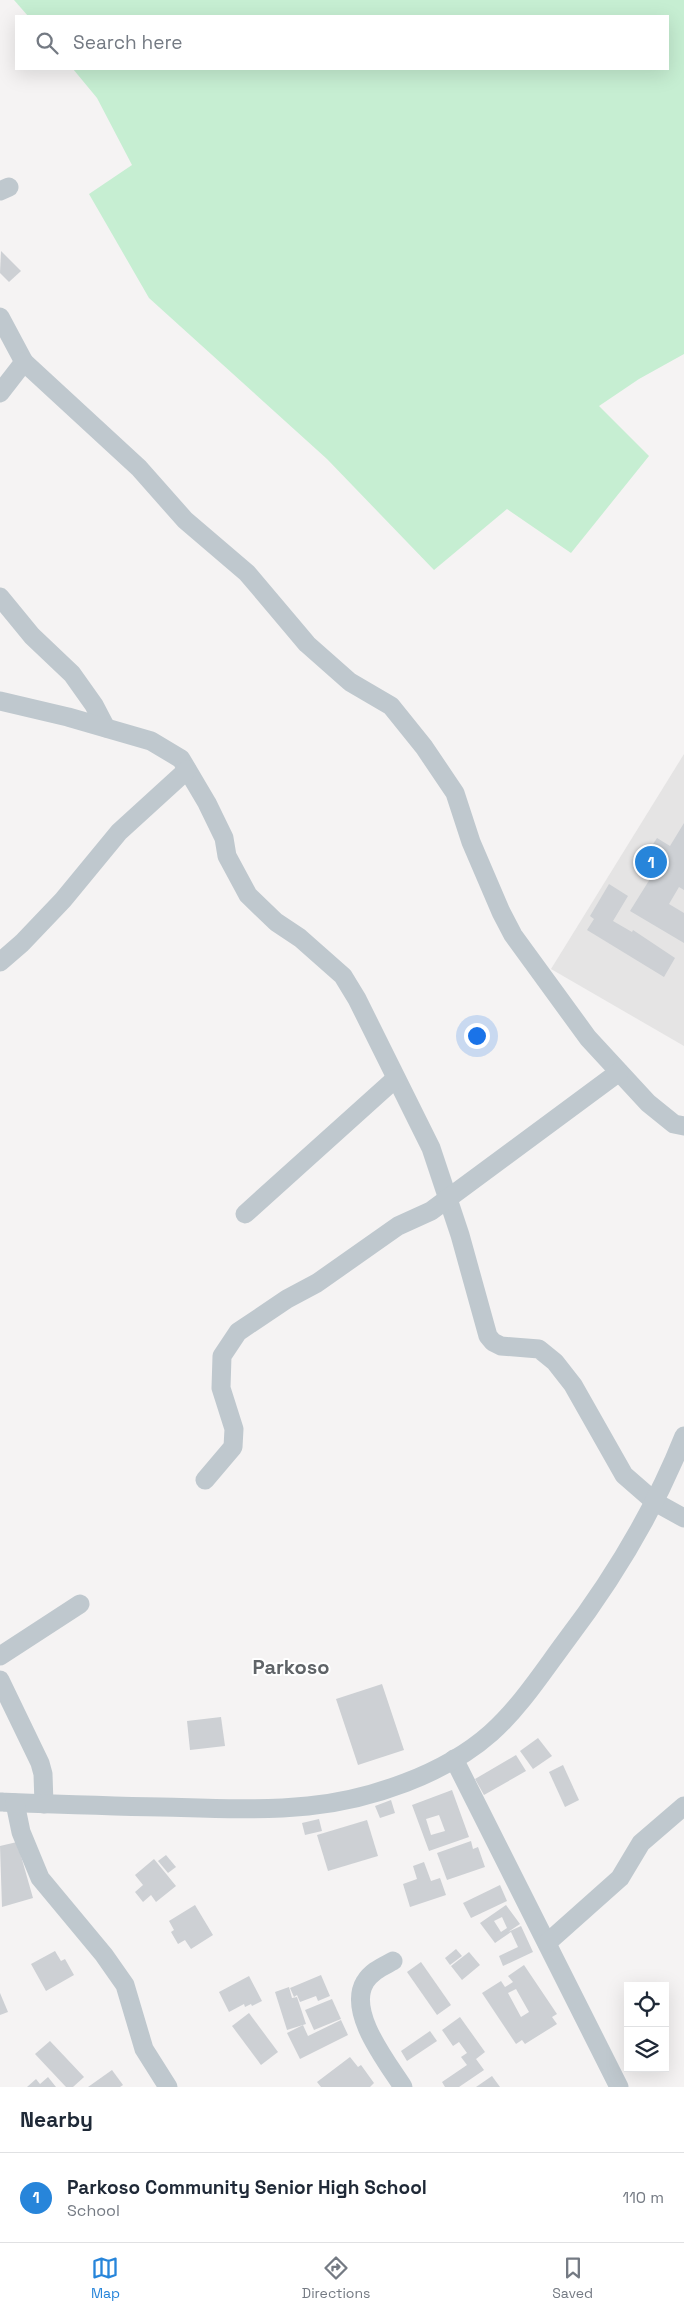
<!DOCTYPE html>
<style>
body{margin:0;font-family:"Space Grotesk",sans-serif;background:#f2f2f3;color:#1f2937}
.controls{position:absolute;right:15px;bottom:15px;display:grid;overflow:hidden;border-radius:0px;box-shadow:0 5px 20px #0002}
.controls button{width:45px;height:45px;display:grid;place-items:center;padding:0;border:0;border-bottom:1px solid #e0e1e3;background:#fff;color:#1f2937;font:25px sans-serif}
.you{position:absolute;left:476px;top:1035px;width:18px;height:18px;margin:-12px;border:4px solid #fff;border-radius:50%;background:#1a73e8;box-shadow:0 0 0 8px #1a73e833}
.badge{display:grid;place-items:center;width:32px;height:32px;border-radius:50%;background:#2785da;color:#fff;font-size:16px;font-weight:700}
.pin{position:absolute;translate:-50% -50%;border:2px solid #fff;box-shadow:0 1px 5px #0006}
.list{margin:0;padding:0;list-style:none}
h2{display:flex;justify-content:space-between;align-items:center;height:65px;margin:0;padding:0 20px;font-size:21px}
h2 small{font-size:16px;font-weight:400;color:#747a83}
.list li{display:grid;grid-template-columns:32px 1fr auto;gap:15px;align-items:center;box-sizing:border-box;height:90px;padding:0 20px;border-top:1px solid #e0e1e3}
.list b{display:block;font-size:19px;white-space:nowrap}
.list p{margin:0;font-size:16px;white-space:nowrap;color:#747a83}
.list em{font-size:16px;font-style:normal;color:#747a83}
.icon{flex:none;width:28px;height:28px;fill:none;stroke:currentColor;stroke-width:2;stroke-linecap:round;stroke-linejoin:round}
.map{position:relative;flex:none;width:684px;height:2087px;overflow:hidden}
.search{position:absolute;background:#fff;box-shadow:0 5px 20px #0002;left:15px;right:15px;top:15px;height:55px;display:flex;align-items:center;gap:12px;box-sizing:border-box;padding:0 18px;border-radius:0px;color:#747a83;font-size:19px}
.sheet{height:155px;background:#fff}
nav{display:flex;justify-content:space-around;align-items:center;box-sizing:border-box;height:70px;border-top:1px solid #e0e1e3;background:#fff;font-size:14px;color:#747a83}
nav a{display:grid;justify-items:center;gap:2px}
nav .on{color:#2785da}
.map>svg:first-child{display:block}
</style>
<div class="map">
<svg width="684" height="2087" viewBox="0 0 684 2087">
<rect width="100%" height="100%" fill="#f5f3f3"/>
<polygon fill="#e5e4e4" points="684,754 684,1046 551,969"/>
<polygon fill="#c6eed2" points="14,0 684,0 684,354 639,379 599,406 649,456 571,553 507,509 434,570 327,459 149,298 89,194 132,165 97,98 73,69 668,69 668,16 28,16"/>
<g fill="#cdd0d4" fill-rule="evenodd">
<polygon points="1,251 21,271 9,282 0,273"/>
<polygon points="684,823 684,890 679,887 669,904 684,913 684,943 630,911 658,866 644,858 657,838 670,846"/>
<polygon points="609,884 628,896 613,921 632,932 633,930 675,958 664,977 587,930 594,919 590,916"/>
<polygon points="382,1684 404,1750 358,1765 336,1699"/>
<polygon points="221,1717 225,1746 190,1750 187,1721"/>
<polygon points="538,1738 552,1756 533,1769 520,1751"/>
<polygon points="516,1755 526,1771 484,1795 475,1779"/>
<polygon points="563,1765 579,1800 565,1807 549,1772"/>
<path d="M452,1790l17,47 -40,14 -17,-46zM439,1815l6,16 -14,4 -5,-16z"/>
<polygon points="391,1800 395,1813 380,1818 375,1806"/>
<polygon points="319,1819 322,1831 305,1835 302,1823"/>
<polygon points="367,1820 378,1856 328,1871 317,1835"/>
<polygon points="471,1841 473,1849 478,1847 485,1867 447,1880 437,1853"/>
<polygon points="17,1842 33,1898 2,1907 0,1846"/>
<polygon points="166,1855 176,1867 168,1873 158,1861"/>
<polygon points="154,1859 176,1886 156,1902 151,1895 143,1902 135,1892 143,1885 135,1875"/>
<polygon points="424,1862 431,1881 440,1878 446,1895 410,1907 403,1884 417,1879 413,1866"/>
<polygon points="500,1885 507,1901 471,1918 463,1903"/>
<polygon points="195,1905 213,1935 191,1949 185,1940 178,1944 171,1932 174,1930 169,1921"/>
<path d="M506,1905l14,19 -12,8 13,-6 12,26 -30,14 -4,-10 19,-9 -7,-15 -16,11 -15,-20zM502,1917l5,11 -6,4 -7,-11z"/>
<polygon points="456,1949 462,1956 450,1965 445,1958"/>
<polygon points="55,1951 61,1961 65,1959 74,1975 46,1991 31,1964"/>
<polygon points="469,1952 480,1965 462,1980 451,1966"/>
<polygon points="421,1962 451,2005 437,2015 407,1972"/>
<path d="M524,1965l33,49 -5,3 5,7 -32,20 -3,-4 -6,4 -34,-51 19,-12 4,6 8,-5 -5,-6zM516,1989l13,23 -8,5 -13,-24z"/>
<polygon points="321,1975 330,1996 318,2001 316,1996 300,2002 297,1995 294,1997 290,1988"/>
<polygon points="249,1976 262,2001 252,2006 251,2004 245,2007 244,2004 229,2012 219,1992"/>
<polygon points="289,1987 292,1998 297,1997 306,2024 287,2030 275,1992"/>
<polygon points="0,1993 8,2012 0,2015"/>
<polygon points="332,1999 341,2019 314,2030 305,2010"/>
<polygon points="249,2013 278,2052 261,2065 232,2026"/>
<polygon points="460,2017 485,2052 476,2059 484,2070 459,2087 445,2087 442,2082 467,2065 461,2057 467,2053 459,2042 453,2046 442,2030"/>
<polygon points="341,2020 348,2035 300,2059 287,2033 303,2025 308,2036"/>
<polygon points="430,2031 437,2041 407,2061 401,2051"/>
<polygon points="50,2041 84,2077 73,2087 66,2087 35,2054"/>
<polygon points="350,2057 358,2067 361,2065 374,2083 370,2087 321,2087 317,2082"/>
<polygon points="112,2070 123,2085 120,2087 88,2087"/>
<polygon points="492,2076 500,2087 476,2087"/>
<polygon points="48,2077 56,2087 27,2087 36,2079 40,2084"/>
</g>
<g fill="none" stroke-linecap="round" stroke-linejoin="round">
<g stroke="#bfc8ce" stroke-width="19">
<polyline points="0,191 9,187"/>
<polyline points="0,317 24,362"/>
<polyline points="0,393 24,362 139,468 185,520 247,573 307,644 350,682 391,706 424,747 455,793 471,842 501,912 513,935 588,1038 648,1103 674,1124 684,1126"/>
<polyline points="0,597 32,636 72,674 94,705 106,728"/>
<polyline points="0,701 68,717 151,741 181,759 207,803 224,838 227,856 248,895 276,922 300,938 343,976 357,999 431,1148 460,1235 488,1336 493,1342 501,1346 539,1349 555,1362 573,1385 624,1475 655,1502 684,1518"/>
<polyline points="0,962 22,943 63,900 119,832 187,770"/>
<polyline points="245,1214 395,1079"/>
<polyline points="205,1480 233,1447 234,1429 221,1388 222,1356 238,1332 287,1299 317,1283 398,1226 431,1211 619,1072"/>
<polyline points="0,1656 80,1604"/>
<polyline points="0,1680 40,1763 43,1774 44,1804"/>
<polyline points="454,1759 619,2087"/>
<path d="M0,1802c54,2 107,4 161,5 49,1 98,4 147,-1 62,-6 137,-32 183,-73 29,-26 51,-60 74,-91 48,-63 90,-133 119,-206"/>
<polyline points="15,1803 21,1832 40,1878 104,1955 125,1985 144,2049 168,2087"/>
<polyline points="547,1943 620,1878 641,1843 684,1806"/>
<path d="M393,1961c-11,6 -21,10 -28,21 -18,30 22,80 38,105"/>
</g>
</g>
<g text-anchor="middle" stroke-width="4" stroke-linejoin="round" paint-order="stroke">
<g font-size="20" font-weight="bold" fill="#5f6367" stroke="#fff">
<text x="291" y="1674">Parkoso</text>
</g>
</g>
</svg>
<div class="controls">
<button><svg class="icon" aria-label="locate" viewBox="0 0 24 24"><circle cx="12" cy="12" r="6"/><path d="M12 2v4M12 18v4M2 12h4M18 12h4"/></svg></button>
<button><svg class="icon" aria-label="layers" viewBox="0 0 24 24"><path d="M12 4l9 5-9 5-9-5zM3 14l9 5 9-5"/></svg></button>
</div>
<div class="you"></div>
<div class="pin badge" style="left:651px;top:862px">1</div>
<div class="search"><svg class="icon" aria-label="search" viewBox="0 0 24 24"><circle cx="10" cy="10" r="6"/><path d="M15 15l6 6"/></svg>Search here</div>
</div>
<section class="sheet">
<h2>Nearby<small></small></h2>
<ul class="list">
<li><span class="badge">1</span><div><b>Parkoso Community Senior High School</b><p>School</p></div><em>110 m</em></li>
</ul>
</section>
<nav>
<a class="on"><svg class="icon" aria-label="map" viewBox="0 0 24 24"><path d="M3 6l6-2 6 2 6-2v14l-6 2-6-2-6 2zM9 4v14M15 6v14"/></svg>Map</a>
<a><svg class="icon" aria-label="directions" viewBox="0 0 24 24"><path d="M12 3l9 9-9 9-9-9zM9 14v-3h6M13 9l2 2-2 2"/></svg>Directions</a>
<a><svg class="icon" aria-label="saved" viewBox="0 0 24 24"><path d="M7 4h10v16l-5-4-5 4z"/></svg>Saved</a>
</nav>
